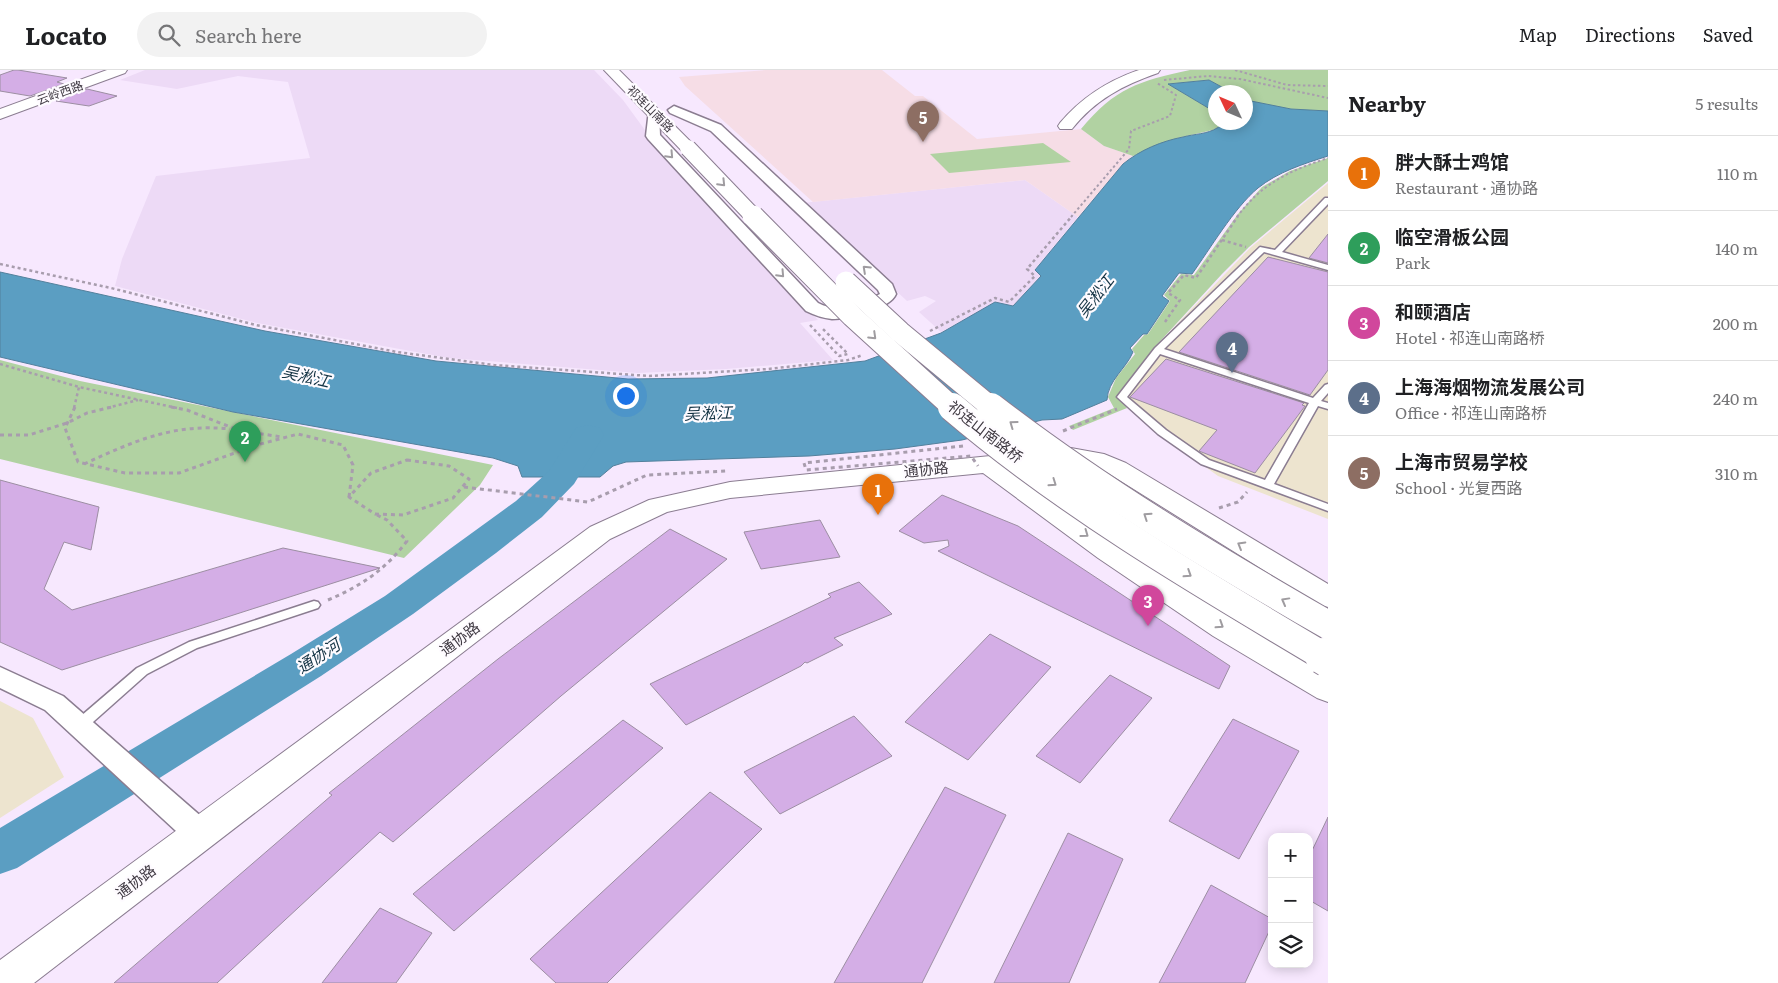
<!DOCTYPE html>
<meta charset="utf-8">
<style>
body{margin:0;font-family:Literata,"Noto Sans SC",serif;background:#f2f2f2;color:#202124}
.controls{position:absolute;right:15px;bottom:15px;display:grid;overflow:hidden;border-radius:10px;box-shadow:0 2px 12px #0003}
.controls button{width:45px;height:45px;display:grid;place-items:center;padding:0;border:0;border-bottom:1px solid #e0e0e0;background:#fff;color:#202124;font:25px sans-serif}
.compass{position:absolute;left:1208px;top:15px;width:45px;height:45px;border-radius:50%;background:#fff;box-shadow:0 2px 12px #0003;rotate:314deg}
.you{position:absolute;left:625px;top:325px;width:18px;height:18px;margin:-12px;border:4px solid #fff;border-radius:50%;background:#1a73e8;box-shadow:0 0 0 8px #1a73e833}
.badge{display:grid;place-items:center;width:32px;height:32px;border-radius:50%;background:#111827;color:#fff;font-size:16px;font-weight:700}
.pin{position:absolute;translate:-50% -41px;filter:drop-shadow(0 1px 2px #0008)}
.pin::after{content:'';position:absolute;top:26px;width:18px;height:15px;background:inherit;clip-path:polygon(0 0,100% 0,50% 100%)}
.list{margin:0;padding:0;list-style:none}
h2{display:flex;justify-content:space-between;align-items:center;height:65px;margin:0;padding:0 20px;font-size:21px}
h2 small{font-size:16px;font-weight:400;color:#757577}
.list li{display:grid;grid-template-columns:32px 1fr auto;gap:15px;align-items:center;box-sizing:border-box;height:75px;padding:0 20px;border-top:1px solid #e0e0e0}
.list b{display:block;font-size:19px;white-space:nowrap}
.list p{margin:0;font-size:16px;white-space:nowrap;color:#757577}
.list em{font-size:16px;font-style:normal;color:#757577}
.icon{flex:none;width:28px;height:28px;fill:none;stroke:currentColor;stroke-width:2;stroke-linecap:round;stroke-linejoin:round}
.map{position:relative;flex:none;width:1328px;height:913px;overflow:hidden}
header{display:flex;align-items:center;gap:30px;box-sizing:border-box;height:70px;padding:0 25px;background:#fff;border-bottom:1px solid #e0e0e0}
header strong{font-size:24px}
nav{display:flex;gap:28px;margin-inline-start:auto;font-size:18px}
.search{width:350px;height:45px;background:#f2f2f2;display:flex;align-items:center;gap:12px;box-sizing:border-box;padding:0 18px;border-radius:28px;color:#757577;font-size:19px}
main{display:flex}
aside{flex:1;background:#fff}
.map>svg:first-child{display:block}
</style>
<header>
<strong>Locato</strong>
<div class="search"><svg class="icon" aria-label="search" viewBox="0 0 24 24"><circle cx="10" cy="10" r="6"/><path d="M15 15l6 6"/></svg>Search here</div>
<nav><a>Map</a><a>Directions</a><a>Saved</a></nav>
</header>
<main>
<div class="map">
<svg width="1328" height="913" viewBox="0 0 1328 913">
<rect width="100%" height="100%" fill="#f7e8fe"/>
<g fill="#ede4cf">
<polygon points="1328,113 1328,449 1218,406 1160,364 1118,327 1153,279 1250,178"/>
<polygon points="0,631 33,648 64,707 0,748"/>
</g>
<g fill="#eddaf6">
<polygon points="145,0 594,0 623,30 650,67 818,250 800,253 833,290 726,299 637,303 449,288 257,253 115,216 122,189 156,106 310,88 288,12 238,6 177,19 120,10"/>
<polygon points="1025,110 1078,147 1035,199 1041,205 1013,236 995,233 941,262 919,242 936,231 925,226 907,231 802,133"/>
</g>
<polygon fill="#f6dde6" points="766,0 882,0 915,26 923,26 977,69 1081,59 1104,76 1133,86 1123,94 1078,147 1025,110 813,132 685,16 679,7"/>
<g fill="#b1d2a2">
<path d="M1190,0h138v41c-28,-1 -56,-2 -82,-11v-8h-15l-22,-12 -41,4 47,28 1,10 6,1v2l-9,5 -35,8 -45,18 -29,-10 -23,-17c34,-41 58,-48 109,-59z"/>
<polygon points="1043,73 1071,92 949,103 930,84"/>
<polygon points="1328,88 1328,111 1249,177 1222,204 1153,279 1118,327 1127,338 1073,360 1069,356 1114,338 1108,327 1116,308 1135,284 1132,279 1144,265 1148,264 1170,231 1164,225 1181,204 1194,205 1238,144 1262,117 1290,101"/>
<polygon points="0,290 80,311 493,395 480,415 404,488 0,389"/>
</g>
<g fill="#5b9ec2" stroke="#53809c">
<polygon points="1209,10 1231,22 1216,22 1215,42 1168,14"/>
<path d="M1246,30l45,9 37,2v45c-25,8 -50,16 -70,32 -24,20 -48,61 -66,86l-13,-1 -17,23 7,5 -22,33h-4l-13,14 3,4c-7,17 -25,28 -26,48l-45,19 -20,1 -80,20 -67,9 -86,7 -183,6 -13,4 -13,11h-78l-4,-11 -25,-8 -260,-46 -233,-55v-85l265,59 171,30 192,18 79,-1 158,-17 76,-28 54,-31 18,4 28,-30 -6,-6 88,-106c17,-14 39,-23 60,-27 11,-3 25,-3 34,-9 4,-2 4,-2 5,-5l24,-1z"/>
</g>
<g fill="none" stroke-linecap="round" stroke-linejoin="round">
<polygon fill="#5b9ec2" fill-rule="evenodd" points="588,355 600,358 604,365 574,414 542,447 496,483 413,544 321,606 17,798 0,804 0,758 291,584 385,526 516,431 549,401 576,358"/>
</g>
<g fill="#d4aee6" stroke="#9c8ea2">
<polygon points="14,0 18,0 67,8 57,12 64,14 30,26 0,21 0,5"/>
<polygon points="87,19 117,26 89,36 56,31"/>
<polygon points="1328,164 1328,193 1309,188"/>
<polygon points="1268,187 1328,202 1328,300 1310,325 1179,282"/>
<polygon points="1166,289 1304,333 1302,335 1305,336 1255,403 1199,381 1217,360 1130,327"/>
<polygon points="0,410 99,437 91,480 64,472 44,519 72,540 283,478 380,498 62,600 0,572"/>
<polygon points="942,425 1018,456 1230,596 1219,619 938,481 949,476 948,470 924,473 899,461"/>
<polygon points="820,450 840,487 761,499 744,462"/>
<polygon points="670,459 727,489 561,626 393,772 380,762 217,913 114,913 332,725 329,723 498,589"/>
<polygon points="859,512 892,544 834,568 843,575 807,593 805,592 801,596 686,655 650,614 831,527 828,524"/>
<polygon points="990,564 1051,597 968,690 905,652"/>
<polygon points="1110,605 1152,628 1080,713 1036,686"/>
<polygon points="854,646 892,686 780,744 744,702"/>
<polygon points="1233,649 1299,681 1239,789 1169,751"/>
<polygon points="623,650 663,678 454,861 413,824"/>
<polygon points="945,717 1006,745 922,913 834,913"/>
<polygon points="710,722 762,759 607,913 556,913 530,889"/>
<polygon points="1328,747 1328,841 1309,830 1309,787"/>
<polygon points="1068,763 1123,789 1069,913 994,913"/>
<polygon points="1211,815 1272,849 1272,855 1245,913 1159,913"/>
<polygon points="380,838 432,863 396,913 322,913"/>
</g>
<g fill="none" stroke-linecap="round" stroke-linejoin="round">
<g stroke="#8b7d91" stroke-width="3">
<g id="lane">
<path d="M1325,128h3v6l-46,48 46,13v5l-64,-18 -100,97 149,49 12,-13 3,-1v9l-7,8 7,2v6l-10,-3 -44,78 54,20v7l-127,-47 -43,-30 -41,-37 38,-49 105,-101 15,3zM1160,284l149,49 -44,77 -56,-20 -43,-30 -39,-33z"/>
<polygon points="314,531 318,532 320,535 318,538 197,578 147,604 84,660 79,661 74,660 72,656 74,652 137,598 189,572"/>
</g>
</g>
<g stroke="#8b7d91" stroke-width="3">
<g id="street">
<path d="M674,36l47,19 171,159 4,10c-6,15 -48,25 -64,25 -9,-1 -18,-4 -26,-8l-158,-172 -2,-3 3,-26 4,-1 6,4 1,22 158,168c21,11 42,1 62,-9l-2,-4 -167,-159 -41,-18 -2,-3z"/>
<polygon points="0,597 63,626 211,755 215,764 211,773 200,777 189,773 45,640 0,618"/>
</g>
</g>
<g stroke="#8b7d91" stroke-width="2">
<g id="secondary">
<polygon points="107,0 127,0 125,3 0,49 0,39"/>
<path d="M1139,0h21l-2,3c-35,12 -63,27 -86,56h-12l-2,-3 2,-3c22,-26 47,-42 79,-53z"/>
<path d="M1071,378l33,6 22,9 202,121v23l-10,-3 -210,-131c-34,-13 -61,-7 -96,-3l106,76 117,74 93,55v27l-11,-4 -104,-62 -115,-78 -115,-85 -253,25 -63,14 -57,27 -576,444h-34v-23l590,-433 59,-27 81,-18z"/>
</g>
</g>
<g stroke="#8b7d91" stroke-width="2">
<polygon id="primary" points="604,0 619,0 694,75 696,78 694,81 682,81"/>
</g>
<g stroke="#a89dad" stroke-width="2" stroke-dasharray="2.5 2.5" stroke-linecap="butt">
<polyline points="1235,0 1287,15 1328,16"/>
<polyline points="1164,10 1208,6 1240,9 1328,28"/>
<polyline points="1071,147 1129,79 1131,61 1170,46 1176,25 1157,13"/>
<path d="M1237,147c25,-34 52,-46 91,-59"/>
</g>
<g stroke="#a89dad" stroke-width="2.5" stroke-dasharray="3 3" stroke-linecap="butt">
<polyline points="1222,170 1246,177"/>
<polyline points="0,194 111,218 256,255 397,282 494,295 649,306 768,299 848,290 863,285"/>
<polyline points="1165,252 1180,230 1168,223 1184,205 1196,208 1238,146"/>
<polyline points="810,255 839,286 848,284 821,257"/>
<polyline points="930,261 995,228 1009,232 1035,206 1027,199 1072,146"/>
<polyline points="0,294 79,317 177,338"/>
<polyline points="74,338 79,317"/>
<polyline points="107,338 138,330"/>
</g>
<g stroke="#a89dad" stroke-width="3" stroke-dasharray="4 4" stroke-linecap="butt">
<polyline points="75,337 65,358 78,392 125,403 179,403 257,375 298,364 343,375 353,395 349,427"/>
<polyline points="171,337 187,340 238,360"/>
<polyline points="236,360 282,367"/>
<polyline points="1063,361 1117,339"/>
<polyline points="0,365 29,365 67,353 87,343 112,337"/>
<polygon points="407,390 449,396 469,409 453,428 403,445 375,444 349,427 371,403"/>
<path d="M84,394c50,-23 90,-41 146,-35"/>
<polyline points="464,417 588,432 647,405 726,401"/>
<polyline points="1219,438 1238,432 1247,422"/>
<path d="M328,530c33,-14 57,-30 79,-59l-20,-21 -10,-5"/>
</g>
<use href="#lane" fill="#fff" fill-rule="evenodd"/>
<use href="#street" fill="#fff" fill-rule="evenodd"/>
<use href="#secondary" fill="#fff" fill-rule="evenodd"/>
<use href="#primary" fill="#fff" fill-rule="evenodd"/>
<g stroke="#8b7d91" stroke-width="18" stroke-linecap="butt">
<polyline id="primary-bridge-far3" points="688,78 754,147"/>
</g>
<g stroke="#8b7d91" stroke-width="23" stroke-linecap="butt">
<g id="primary-bridge-far2">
<polyline points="753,146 852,246 953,338"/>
<polyline points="846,212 900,262 992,338"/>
</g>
</g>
<g stroke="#8b7d91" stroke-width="30" stroke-linecap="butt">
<g id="primary-bridge-far1">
<path d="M952,337c114,97 245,174 373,250"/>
<path d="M991,337c106,82 221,151 337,218"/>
</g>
</g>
<g stroke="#8b7d91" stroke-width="38" stroke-linecap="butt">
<polyline id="primary-bridge" points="1323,586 1328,589"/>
</g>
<polyline stroke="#a89dad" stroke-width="3" stroke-dasharray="4 4" stroke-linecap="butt" points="963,376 804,393 806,400 971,386 978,396"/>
<use href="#primary-bridge-far3" stroke="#fff" stroke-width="16"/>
<use href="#primary-bridge-far2" stroke="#fff" stroke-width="21"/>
<use href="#primary-bridge-far1" stroke="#fff" stroke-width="28"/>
<use href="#primary-bridge" stroke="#fff" stroke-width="36"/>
</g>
<defs><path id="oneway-chevron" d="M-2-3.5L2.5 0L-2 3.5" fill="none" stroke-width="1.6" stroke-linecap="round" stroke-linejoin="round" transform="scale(1.25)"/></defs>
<g stroke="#9f9ca0">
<use href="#oneway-chevron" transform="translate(670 85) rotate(47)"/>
<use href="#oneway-chevron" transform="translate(722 113) rotate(46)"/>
<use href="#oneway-chevron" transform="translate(866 199) rotate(-137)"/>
<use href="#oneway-chevron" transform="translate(781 204) rotate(47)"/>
<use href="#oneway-chevron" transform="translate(873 266) rotate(44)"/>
<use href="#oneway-chevron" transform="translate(1013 354) rotate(-144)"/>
<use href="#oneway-chevron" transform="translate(1053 413) rotate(35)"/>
<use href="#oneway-chevron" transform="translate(1147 446) rotate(-146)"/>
<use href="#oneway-chevron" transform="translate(1085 464) rotate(36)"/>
<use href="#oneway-chevron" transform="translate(1241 475) rotate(-150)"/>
<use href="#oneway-chevron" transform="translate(1188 504) rotate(33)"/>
<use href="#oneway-chevron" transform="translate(1285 531) rotate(-151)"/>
<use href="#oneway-chevron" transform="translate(1220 555) rotate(33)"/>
</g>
<g text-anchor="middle" stroke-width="4.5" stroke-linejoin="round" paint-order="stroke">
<g font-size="12" fill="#3f3942" stroke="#fefbff">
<text transform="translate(60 23) rotate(-20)" y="4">云岭西路</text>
<text transform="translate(650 39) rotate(45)" y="4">祁连山南路</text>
</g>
<g font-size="15" fill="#3f3942" stroke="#fefbff">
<text transform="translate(985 362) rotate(38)" y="5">祁连山南路桥</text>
<text transform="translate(926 400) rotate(-6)" y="5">通协路</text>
<text transform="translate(460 569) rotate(-37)" y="5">通协路</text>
<text transform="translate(136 812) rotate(-37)" y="5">通协路</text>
</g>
<g font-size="16" font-style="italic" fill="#143344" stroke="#fefbff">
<text transform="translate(1095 226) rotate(-52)" y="6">吴淞江</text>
<text transform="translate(306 306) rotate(13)" y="6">吴淞江</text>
<text transform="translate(708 343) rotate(-2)" y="6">吴淞江</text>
<text transform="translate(318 586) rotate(-33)" y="6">通协河</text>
</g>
</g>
</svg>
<div class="controls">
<button>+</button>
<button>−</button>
<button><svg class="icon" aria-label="layers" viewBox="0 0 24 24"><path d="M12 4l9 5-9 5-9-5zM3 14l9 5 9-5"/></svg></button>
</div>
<svg class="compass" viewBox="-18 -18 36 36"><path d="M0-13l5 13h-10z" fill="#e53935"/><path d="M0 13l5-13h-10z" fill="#757577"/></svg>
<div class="you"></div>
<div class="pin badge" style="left:878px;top:445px;background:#e8710a">1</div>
<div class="pin badge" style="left:245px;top:392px;background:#2e9e5b">2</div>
<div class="pin badge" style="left:1148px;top:556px;background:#d1479c">3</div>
<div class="pin badge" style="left:1232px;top:303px;background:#5c6f8a">4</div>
<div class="pin badge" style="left:923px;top:72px;background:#8d6e63">5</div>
</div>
<aside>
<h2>Nearby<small>5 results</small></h2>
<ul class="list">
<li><span class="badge" style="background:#e8710a">1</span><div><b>胖大酥士鸡馆</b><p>Restaurant · 通协路</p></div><em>110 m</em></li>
<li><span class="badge" style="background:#2e9e5b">2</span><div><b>临空滑板公园</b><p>Park</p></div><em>140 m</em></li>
<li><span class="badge" style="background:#d1479c">3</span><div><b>和颐酒店</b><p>Hotel · 祁连山南路桥</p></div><em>200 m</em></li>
<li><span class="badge" style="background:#5c6f8a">4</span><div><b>上海海烟物流发展公司</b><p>Office · 祁连山南路桥</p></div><em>240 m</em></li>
<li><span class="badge" style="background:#8d6e63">5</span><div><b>上海市贸易学校</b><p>School · 光复西路</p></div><em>310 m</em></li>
</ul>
</aside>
</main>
